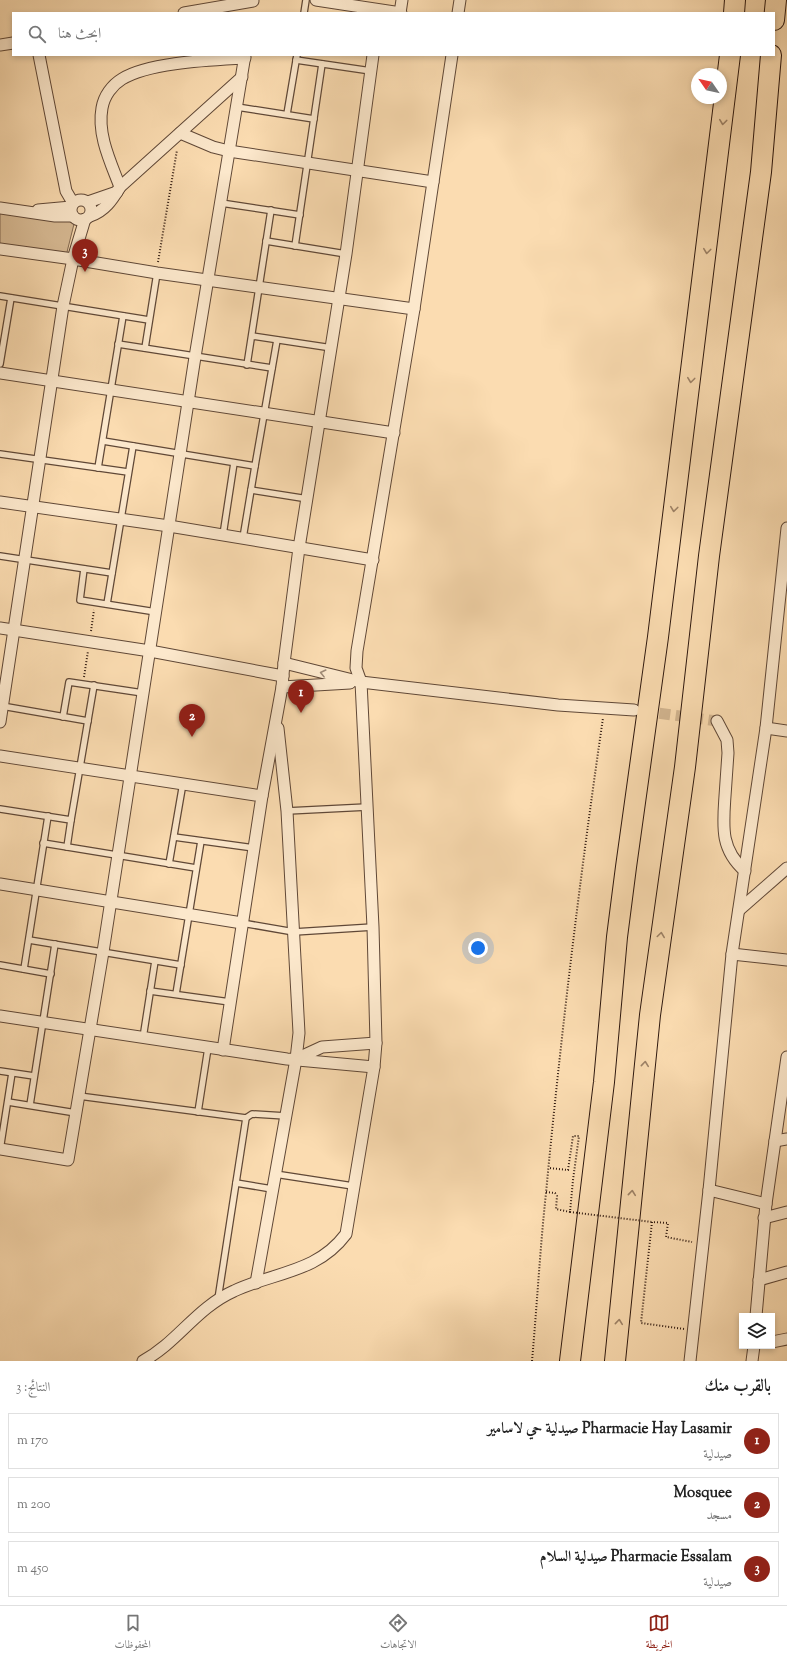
<!DOCTYPE html>
<html lang="ar">
<meta charset="utf-8">
<style>
body{margin:0;font-family:"Sorts Mill Goudy",Amiri,serif;background:#f2f2f2;color:#222;direction:rtl}
.controls{position:absolute;right:12px;bottom:12px;display:grid;overflow:hidden;border-radius:0px;box-shadow:0 2px 6px #0003}
.controls button{width:36px;height:36px;display:grid;place-items:center;padding:0;border:0;border-bottom:1px solid #e0e0e0;background:#fff;color:#222;font:20px sans-serif}
.compass{position:absolute;left:691px;top:68px;width:36px;height:36px;border-radius:50%;background:#fff;box-shadow:0 2px 6px #0003;rotate:304deg}
.you{position:absolute;left:478px;top:948px;width:14px;height:14px;margin:-10px;border:3px solid #fff;border-radius:50%;background:#1a73e8;box-shadow:0 0 0 6px #1a73e833}
.badge{display:grid;place-items:center;width:26px;height:26px;border-radius:50%;background:#8f2418;color:#fff;font-size:13px;font-weight:700}
.pin{position:absolute;translate:-50% -33px;filter:drop-shadow(0 1px 2px #0008)}
.pin::after{content:'';position:absolute;top:21px;width:14px;height:12px;background:inherit;clip-path:polygon(0 0,100% 0,50% 100%)}
.list{margin:0;padding:0;list-style:none}
h2{display:flex;justify-content:space-between;align-items:center;height:52px;margin:0;padding:0 16px;font-size:17px}
h2 small{font-size:13px;font-weight:400;color:#767676}
.list li{display:grid;grid-template-columns:26px 1fr auto;gap:12px;align-items:center;box-sizing:border-box;height:56px;margin:0 8px 8px;padding:0 8px;border:1px solid #e0e0e0;border-radius:0px}
.list b{display:block;font-size:15px;white-space:nowrap}
.list p{margin:0;font-size:13px;white-space:nowrap;color:#767676}
.list em{font-size:13px;font-style:normal;color:#767676}
.icon{flex:none;width:22px;height:22px;fill:none;stroke:currentColor;stroke-width:2;stroke-linecap:round;stroke-linejoin:round}
.map{position:relative;flex:none;width:787px;height:1361px;overflow:hidden;direction:ltr}
.search{position:absolute;background:#fff;box-shadow:0 2px 6px #0003;left:12px;right:12px;top:12px;height:44px;display:flex;align-items:center;gap:10px;box-sizing:border-box;padding:0 14px;border-radius:0px;color:#767676;font-size:15px}
.sheet{height:244px;background:#fff}
nav{display:flex;justify-content:space-around;align-items:center;box-sizing:border-box;height:56px;border-top:1px solid #e0e0e0;background:#fff;font-size:11px;color:#767676}
nav a{display:grid;justify-items:center;gap:2px}
nav .on{color:#8f2418}
.map>svg:first-child{display:block}
</style>
<div class="map">
<svg width="787" height="1361" viewBox="0 0 787 1361">
<rect width="100%" height="100%" fill="#fbdcb1"/>
<filter id="stains"><feTurbulence type="fractalNoise" baseFrequency=".005" numOctaves="4"/><feColorMatrix values="0 0 0 0 .2 0 0 0 0 .09 0 0 0 0 .02 0 0 0 .5 -.17"/></filter>
<radialGradient id="worn" r=".72"><stop offset=".6" stop-color="#630" stop-opacity="0"/><stop offset="1" stop-color="#630" stop-opacity=".3"/></radialGradient>
<polygon fill="#d8bb95" stroke="#826952" points="0,211 76,216 66,256 0,246"/>
<g fill="none" stroke-linecap="round" stroke-linejoin="round">
<polyline stroke="#d2b590" stroke-width="11" stroke-dasharray="11 5.5" stroke-linecap="butt" points="643,711 717,721"/>
<g stroke="#604837" stroke-width="8">
<g id="service">
<polyline points="304,13 306,0"/>
<polyline points="296,60 371,71"/>
<polyline points="237,107 314,119"/>
<polyline points="287,114 297,55"/>
<polyline points="221,203 300,215"/>
<polyline points="266,241 346,254"/>
<polyline points="295,246 322,64"/>
<polyline points="0,296 149,320"/>
<polyline points="252,336 332,348"/>
<polyline points="118,344 272,368"/>
<polyline points="145,348 157,273"/>
<polyline points="0,364 11,298"/>
<polyline points="247,365 271,210"/>
<polyline points="103,441 255,466 277,340"/>
<polyline points="0,454 128,472"/>
<polyline points="98,468 123,316"/>
<polyline points="251,490 308,499"/>
<polyline points="223,535 234,463"/>
<polyline points="243,538 255,466"/>
<polyline points="0,556 112,573"/>
<polyline points="84,569 80,600 156,612"/>
<polyline points="107,604 133,446"/>
<polyline points="2,706 88,721"/>
<polyline points="63,717 69,682 143,693"/>
<polyline points="0,809 71,820 94,685"/>
<polyline points="287,811 367,807"/>
<polyline points="174,837 254,848"/>
<polyline points="43,843 196,868"/>
<polyline points="67,847 71,820"/>
<polyline points="169,864 183,783"/>
<polyline points="242,923 294,932 373,927"/>
<polyline points="29,940 181,965"/>
<polyline points="0,965 51,974"/>
<polyline points="24,969 48,816"/>
<polyline points="150,991 230,1002"/>
<polyline points="176,994 201,841"/>
<polyline points="143,1038 155,961"/>
<polyline points="0,1071 34,1076"/>
<polyline points="79,1096 246,1118 252,1114 286,1116"/>
<polyline points="8,1102 76,1113"/>
<polyline points="30,1105 55,944"/>
<polyline points="198,1112 208,1048"/>
<polyline points="0,1150 12,1073"/>
<polyline points="275,1174 353,1186"/>
<polyline points="236,1183 272,1189"/>
<polyline points="218,1299 246,1118"/>
</g>
</g>
<g stroke="#604837" stroke-width="13">
<g id="minor">
<polyline points="316,0 401,13"/>
<polyline points="184,13 253,1"/>
<polyline points="400,13 402,0"/>
<polyline points="458,13 460,0"/>
<polyline points="0,45 13,43"/>
<polyline points="39,55 66,191 73,203"/>
<polyline points="180,133 213,147 229,151 433,182"/>
<path d="M120,187c-9,-24 -23,-52 -18,-79 2,-12 10,-23 20,-29 27,-17 90,-19 123,-21"/>
<circle cx="81" cy="210" r="10"/>
<polyline points="88,202 117,192"/>
<polyline points="0,208 55,216 73,216"/>
<polyline points="38,210 71,207"/>
<path d="M90,216c15,-5 22,-16 30,-29l122,-110"/>
<polyline points="0,249 73,259 157,273 414,309"/>
<polyline points="0,373 394,433"/>
<polyline points="0,502 169,526 373,560"/>
<polyline points="0,628 150,651 283,676"/>
<polyline points="284,663 361,682 558,705 634,710"/>
<polyline points="282,687 350,683"/>
<path d="M717,721l10,19 1,13c-1,14 -2,29 -3,43 -2,30 -5,53 20,75"/>
<polyline points="0,722 63,306 73,259 85,219"/>
<polyline points="766,728 787,731"/>
<polyline points="0,756 262,796"/>
<polyline points="0,884 242,923"/>
<polyline points="739,910 787,868"/>
<polyline points="732,954 787,960"/>
<polyline points="0,1016 287,1059 374,1067"/>
<polyline points="223,1050 262,796 282,687 284,663 299,548 346,254 373,55"/>
<polyline points="296,1059 322,1047 376,1043"/>
<polyline points="775,1141 787,1139"/>
<polyline points="0,1149 68,1160 103,952 195,357 245,55"/>
<polyline points="709,1190 766,1204"/>
<polyline points="764,1218 787,1212"/>
<polyline points="759,1280 787,1272"/>
<polyline points="256,1283 296,1059 299,1033 287,811 278,728"/>
<polyline points="756,1316 766,1204 787,1057"/>
<polyline points="772,1342 787,1339"/>
<path d="M143,1361c35,-19 53,-53 91,-70 40,-19 83,-18 112,-57l28,-167 2,-24 -3,-116 -12,-245 -5,-14 1,-17 57,-342 38,-254"/>
<polyline points="690,1361 709,1190 732,954 766,728 787,528"/>
<polyline points="752,1361 754,1346"/>
</g>
</g>
<g stroke="#2d170e" stroke-width="22">
<g id="motorway">
<polyline points="734,13 735,0"/>
<polyline points="774,20 776,0"/>
<polyline points="570,1361 604,1082 617,937 626,867 658,637 730,55"/>
<polyline points="615,1361 650,1015 685,767 709,556 761,172 771,55"/>
</g>
</g>
<g stroke="#2d170e" stroke-width="2" stroke-dasharray="1 2" stroke-linecap="butt">
<polyline points="158,262 177,150"/>
<polyline points="91,631 94,610"/>
<polyline points="84,677 88,651"/>
<polyline points="546,1192 555,1193 557,1196 556,1209 570,1212 573,1180 579,1136 573,1136 568,1170 549,1168"/>
<polyline points="684,1329 641,1323 652,1222 668,1223 666,1237 692,1242"/>
<path d="M532,1361c5,-56 8,-112 14,-168 15,-159 34,-317 57,-475"/>
</g>
<use href="#service" stroke="#fce8cc" stroke-width="5.5"/>
<use href="#minor" stroke="#fce8cc" stroke-width="11"/>
<use href="#motorway" stroke="#fbdcb1" stroke-width="20"/>
<polyline stroke="#2d170e" stroke-width="2" stroke-dasharray="1 2" stroke-linecap="butt" points="570,1212 652,1222"/>
</g>
<defs><path id="oneway-chevron" d="M-2-3.5L2.5 0L-2 3.5" fill="none" stroke-width="1.6" stroke-linecap="round" stroke-linejoin="round"/></defs>
<g stroke="#9e8368">
<use href="#oneway-chevron" transform="translate(723 122) rotate(97)"/>
<use href="#oneway-chevron" transform="translate(707 251) rotate(97)"/>
<use href="#oneway-chevron" transform="translate(691 380) rotate(97)"/>
<use href="#oneway-chevron" transform="translate(674 509) rotate(97)"/>
<use href="#oneway-chevron" transform="translate(661 935) rotate(-82)"/>
<use href="#oneway-chevron" transform="translate(645 1064) rotate(-84)"/>
<use href="#oneway-chevron" transform="translate(632 1193) rotate(-84)"/>
<use href="#oneway-chevron" transform="translate(619 1322) rotate(-84)"/>
</g>
<use stroke="#9f8a76" href="#oneway-chevron" transform="translate(323 673) rotate(-166)"/>
<rect width="100%" height="100%" filter="url(#stains)"/>
<rect width="100%" height="100%" fill="url(#worn)"/>
</svg>
<div class="controls">
<button><svg class="icon" aria-label="layers" viewBox="0 0 24 24"><path d="M12 4l9 5-9 5-9-5zM3 14l9 5 9-5"/></svg></button>
</div>
<svg class="compass" viewBox="-18 -18 36 36"><path d="M0-13l5 13h-10z" fill="#e53935"/><path d="M0 13l5-13h-10z" fill="#767676"/></svg>
<div class="you"></div>
<div class="pin badge" style="left:301px;top:713px">1</div>
<div class="pin badge" style="left:192px;top:737px">2</div>
<div class="pin badge" style="left:85px;top:272px">3</div>
<div class="search"><svg class="icon" aria-label="search" viewBox="0 0 24 24"><circle cx="10" cy="10" r="6"/><path d="M15 15l6 6"/></svg>ابحث هنا</div>
</div>
<section class="sheet">
<h2>بالقرب منك<small>النتائج: 3</small></h2>
<ul class="list">
<li><span class="badge">1</span><div><b>Pharmacie Hay Lasamir صيدلية حي لاسامير</b><p>صيدلية</p></div><em>170 m</em></li>
<li><span class="badge">2</span><div><b>Mosquee</b><p>مسجد</p></div><em>200 m</em></li>
<li><span class="badge">3</span><div><b>Pharmacie Essalam صيدلية السلام</b><p>صيدلية</p></div><em>450 m</em></li>
</ul>
</section>
<nav>
<a class="on"><svg class="icon" aria-label="map" viewBox="0 0 24 24"><path d="M3 6l6-2 6 2 6-2v14l-6 2-6-2-6 2zM9 4v14M15 6v14"/></svg>الخريطة</a>
<a><svg class="icon" aria-label="directions" viewBox="0 0 24 24"><path d="M12 3l9 9-9 9-9-9zM9 14v-3h6M13 9l2 2-2 2"/></svg>الاتجاهات</a>
<a><svg class="icon" aria-label="saved" viewBox="0 0 24 24"><path d="M7 4h10v16l-5-4-5 4z"/></svg>المحفوظات</a>
</nav>
